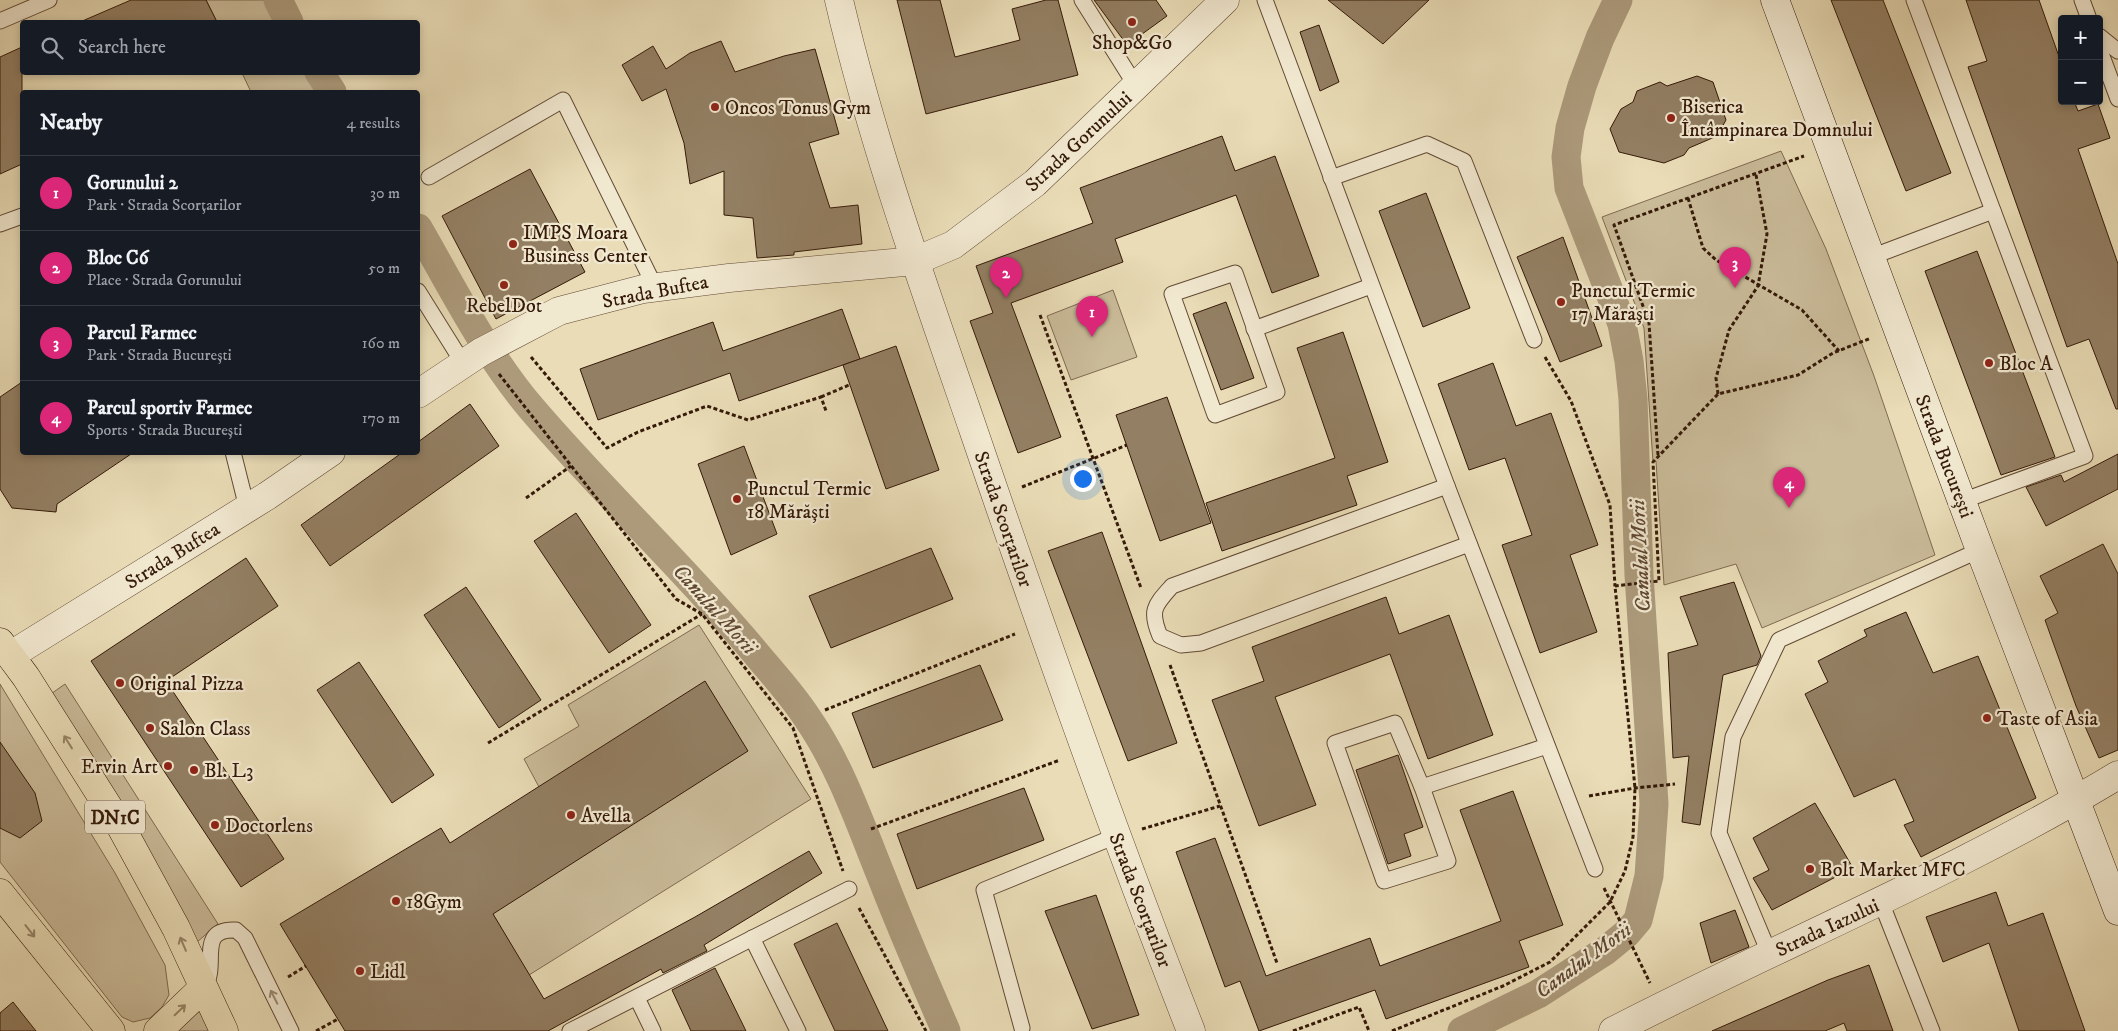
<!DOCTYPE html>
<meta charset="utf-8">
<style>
body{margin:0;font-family:"IM FELL DW Pica",serif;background:#20242c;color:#f1f3f6}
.controls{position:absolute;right:15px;top:15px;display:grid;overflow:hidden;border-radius:5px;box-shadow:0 2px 8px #0003}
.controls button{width:45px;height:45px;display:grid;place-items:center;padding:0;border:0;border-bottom:1px solid #363941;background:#171b24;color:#f1f3f6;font:25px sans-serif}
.you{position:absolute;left:1082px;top:478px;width:18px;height:18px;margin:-12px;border:4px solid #fff;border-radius:50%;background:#1a73e8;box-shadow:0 0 0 8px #1a73e833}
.badge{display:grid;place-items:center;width:32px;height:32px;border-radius:50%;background:#db2777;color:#fff;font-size:16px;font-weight:700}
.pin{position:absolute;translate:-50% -41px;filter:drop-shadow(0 1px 2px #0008)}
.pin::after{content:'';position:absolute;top:26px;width:18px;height:15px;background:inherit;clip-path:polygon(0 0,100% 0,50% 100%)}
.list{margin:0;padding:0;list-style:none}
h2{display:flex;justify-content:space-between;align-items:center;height:65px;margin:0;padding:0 20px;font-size:21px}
h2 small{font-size:16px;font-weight:400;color:#9ea1a6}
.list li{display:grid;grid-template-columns:32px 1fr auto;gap:15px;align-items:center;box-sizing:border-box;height:75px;padding:0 20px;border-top:1px solid #363941}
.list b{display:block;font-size:19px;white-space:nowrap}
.list p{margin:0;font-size:16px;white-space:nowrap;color:#9ea1a6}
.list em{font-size:16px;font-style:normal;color:#9ea1a6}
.icon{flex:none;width:28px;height:28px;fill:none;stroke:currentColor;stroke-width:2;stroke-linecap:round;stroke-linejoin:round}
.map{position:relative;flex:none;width:2118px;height:1031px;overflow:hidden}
.search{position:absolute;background:#171b24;box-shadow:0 2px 8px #0003;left:20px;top:20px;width:400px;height:55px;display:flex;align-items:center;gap:12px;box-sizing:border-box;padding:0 18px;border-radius:5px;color:#9ea1a6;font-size:19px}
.panel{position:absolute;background:#171b24;box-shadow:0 2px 8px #0003;left:20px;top:90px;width:400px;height:365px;border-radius:5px}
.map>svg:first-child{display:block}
</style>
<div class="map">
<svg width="2118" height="1031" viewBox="0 0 2118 1031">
<rect width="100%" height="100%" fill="#e9dcb6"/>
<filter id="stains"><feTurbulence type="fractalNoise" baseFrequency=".004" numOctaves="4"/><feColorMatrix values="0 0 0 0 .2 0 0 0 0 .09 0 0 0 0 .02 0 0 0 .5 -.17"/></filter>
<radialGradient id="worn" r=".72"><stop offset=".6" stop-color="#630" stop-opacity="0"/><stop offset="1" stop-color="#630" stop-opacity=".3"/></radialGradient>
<g fill="#cabb99" stroke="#806a51">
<polygon points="206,0 270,0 273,11 280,22 217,22"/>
<polygon points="242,73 312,73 325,92 251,92"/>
<polygon points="1781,151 1826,249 1874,376 1935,555 1762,628 1736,564 1664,585 1656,461 1653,462 1644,328 1602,217"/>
<polygon points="1113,290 1137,357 1071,380 1047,316"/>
<polygon points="699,625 811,799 529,975 493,914 539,787 524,759 579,726 568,705"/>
<polygon points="0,684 115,873 165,965 169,995 162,1007 150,1018 133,1022 122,1017 0,862"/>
<polygon points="65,684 218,924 197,942 48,696"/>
<polygon points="202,1009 212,1031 177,1031"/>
</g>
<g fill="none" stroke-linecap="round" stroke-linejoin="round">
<g stroke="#ac9a7b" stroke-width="29">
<polyline points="278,0 289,22"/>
<polyline points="319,72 332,92"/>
<path d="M418,228c35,61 68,127 114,181 71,83 151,158 221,241 19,23 39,44 55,69 33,48 52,105 74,159 20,52 42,102 64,153"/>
<polyline points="1462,1031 1538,994 1605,951 1627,933 1638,920 1649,876 1654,804 1639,575 1633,399 1629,361 1622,324 1569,188 1566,157 1570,128 1582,86 1600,38 1618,0"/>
</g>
</g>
<g fill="#937f63" stroke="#351a09">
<polygon points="131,0 206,0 217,22 80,22"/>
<polygon points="897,0 940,0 955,57 1020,40 1012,9 1046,0 1058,0 1078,75 926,114"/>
<polygon points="1094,0 1156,0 1167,16 1127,45"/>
<polygon points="1328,0 1429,0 1383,44"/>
<polygon points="1831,0 1883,0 1951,173 1906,191"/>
<polygon points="1966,0 2039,0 2062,65 2062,101 2074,101 2078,111 2098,104 2110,138 2078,149 2118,264 2118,409 2116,409 2089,339 2067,347 1968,67 1987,61"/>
<polygon points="1319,25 1339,82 1320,91 1300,32"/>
<polygon points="721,41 735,72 784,56 815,49 839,134 809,143 830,208 858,205 862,244 794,252 794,255 757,258 753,218 724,215 724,171 690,184 684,143 666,89 642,101 622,65 653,46 666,69 690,53"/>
<polygon points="22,47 22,164 0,174 0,57"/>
<polygon points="1697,76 1713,82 1726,120 1717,136 1689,148 1684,155 1664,163 1619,152 1610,129 1621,109 1633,102 1637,91 1660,82 1667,86"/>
<polygon points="1222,136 1235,171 1275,156 1319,276 1272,293 1236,195 1115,239 1123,262 1011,303 1061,437 1018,453 970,321 993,313 976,266 1093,223 1080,188"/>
<polygon points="530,169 585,272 496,319 442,216"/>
<polygon points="1426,193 1470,308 1423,327 1379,211"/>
<polygon points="1563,237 1602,346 1560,362 1517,257"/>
<polygon points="1977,251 2055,457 2001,475 1925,271"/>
<polygon points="1226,302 1254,378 1221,390 1193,314"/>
<polygon points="842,309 860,359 739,401 730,373 598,420 580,369 713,322 723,351"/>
<polygon points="1343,332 1388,462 1347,476 1357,505 1222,551 1206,503 1335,458 1297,348"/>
<polygon points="896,346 939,470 886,489 843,365"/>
<polygon points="1493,363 1516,426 1551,413 1598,545 1570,555 1597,632 1540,653 1502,545 1532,535 1505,458 1469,470 1438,384"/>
<polygon points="22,382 22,452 134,452 57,504 56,512 12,508 0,489 0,397"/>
<polygon points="1167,397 1211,523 1160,541 1116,415"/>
<polygon points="470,404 499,446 330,566 301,525 403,452 418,452 418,442"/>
<polygon points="744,446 777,534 731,555 698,464"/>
<polygon points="2118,454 2118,489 2046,526 2026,487 2061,475 2064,482"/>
<polygon points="576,513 651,625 609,653 534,541"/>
<polygon points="1102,532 1177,743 1128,761 1048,551"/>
<polygon points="2103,544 2118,574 2118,750 2099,758 2076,706 2045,620 2058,613 2040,576"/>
<polygon points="931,548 953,599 831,648 809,596"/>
<polygon points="246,558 278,606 166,681 284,859 241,887 91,661"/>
<polygon points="1734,582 1761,656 1757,665 1723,675 1700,825 1682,822 1689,756 1673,758 1668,653 1698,645 1680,597"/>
<polygon points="466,587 541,700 499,728 424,615"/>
<polygon points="1386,597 1399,634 1449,615 1493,735 1428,759 1390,654 1275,697 1316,805 1259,826 1212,700 1264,681 1252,647"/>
<polygon points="1906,612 1933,673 1978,656 2036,798 1921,857 1904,825 1914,821 1895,779 1854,797 1805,694 1828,682 1818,661 1867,636 1864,630"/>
<polygon points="359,662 434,775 392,803 317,690"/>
<polygon points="980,665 1003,720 873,768 852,713"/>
<polygon points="705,681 748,751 493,914 544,999 695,917 809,851 822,873 704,945 707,951 663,973 661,969 548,1031 345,1031 280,924 441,828 450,843"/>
<polygon points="0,742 35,793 42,821 20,838 0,828"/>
<polygon points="1398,755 1423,827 1404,834 1411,856 1388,864 1356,770"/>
<polygon points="1024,788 1044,840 917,889 897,834"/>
<polygon points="1513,791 1563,925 1519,941 1529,967 1386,1019 1375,990 1259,1031 1240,981 1225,987 1176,852 1215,838 1266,976 1370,938 1380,966 1501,921 1460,810"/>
<polygon points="1815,803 1853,868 1772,910 1753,878 1769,870 1753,838"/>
<polygon points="1996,892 2008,926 2043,913 2085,1031 2019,1031 1989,943 1943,962 1926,917"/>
<polygon points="1096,895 1139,1015 1092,1029 1045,911"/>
<polygon points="1735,910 1749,947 1711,963 1700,923"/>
<polygon points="837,923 888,1031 835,1031 794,944"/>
<polygon points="1869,965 1893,1031 1847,1031 1844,1023 1825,1031 1712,1031 1828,980"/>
<polygon points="715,968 746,1031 691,1031 672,990"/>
<polygon points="13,1002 36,1031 0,1031 0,1013"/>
</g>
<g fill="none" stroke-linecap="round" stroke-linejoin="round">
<g stroke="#624a34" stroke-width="17">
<g id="service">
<polyline points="1082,0 1136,86"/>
<polyline points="1265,0 1447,486 1595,869"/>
<polyline points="1914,0 2085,456 1962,501"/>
<polyline points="2082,0 2089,19"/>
<polyline points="0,21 49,0"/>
<polyline points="2099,36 2118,51"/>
<polyline points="2099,48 2118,99"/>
<polyline points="429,177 563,100 655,287"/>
<polyline points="1331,178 1427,144 1464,161 1534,340"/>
<polyline points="0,224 22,216"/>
<polyline points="1871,257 1993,211"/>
<polygon points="1235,273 1277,392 1215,415 1172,294"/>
<polyline points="418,291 463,363"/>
<polyline points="1254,329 1371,286"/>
<polyline points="233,452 247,508"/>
<path d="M1447,486l-275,100c-17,19 -23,24 -12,50l21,9 20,-2 268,-99"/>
<polygon points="1395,723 1422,787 1448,861 1384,881 1335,743"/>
<polyline points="1422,787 1547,746"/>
<polyline points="1881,902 1932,1031"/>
<polyline points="752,938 798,1031"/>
<polyline points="1770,955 1719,833 1733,737 1779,640 1980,550"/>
<path d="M204,987c16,-21 -9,-59 32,-57l9,8 46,93"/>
<polyline points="637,998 653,1031"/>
<polyline points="1022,1028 984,890 1116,836"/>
<polyline points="570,1031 849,889"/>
</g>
</g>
<g stroke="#624a34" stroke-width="29">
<g id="minor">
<path d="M839,0c34,146 85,287 134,429 69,202 140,403 218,602"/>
<path d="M1613,1031c168,-87 343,-158 505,-256"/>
</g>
</g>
<g stroke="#624a34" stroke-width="29">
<g id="tertiary">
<polyline points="418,394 481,352 559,311 643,289 729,278 915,261 953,245 1035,183 1225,0"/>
<polyline points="11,655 267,496 331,452"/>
</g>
</g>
<g stroke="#351a09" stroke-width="29">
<polyline id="secondary" points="1775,0 1980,550 2118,911"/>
</g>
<g stroke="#351a09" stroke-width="29">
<g id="primary">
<polyline points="0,642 26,677 121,827 176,928 224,1031"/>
<polyline points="0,893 111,1031"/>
<polyline points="158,1031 202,989"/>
</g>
</g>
<g stroke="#351a09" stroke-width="3" stroke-dasharray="4 2.5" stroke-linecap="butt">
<polyline points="1688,198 1703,248 1716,260 1802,310 1839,351"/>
<polyline points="1040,315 1141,588"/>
<polyline points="531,357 607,448 638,432 707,406 748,420 821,397 826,411"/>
<polyline points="1545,357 1571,401 1610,505 1615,586"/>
<polyline points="499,374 676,599 702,614 793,728 843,871"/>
<polyline points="1718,394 1716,378 1729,330 1758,286 1767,234 1756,175"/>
<polyline points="821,397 849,385"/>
<polyline points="1658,455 1649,323 1614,225 1804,156"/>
<polyline points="1022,487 1127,445"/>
<polyline points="526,498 571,466"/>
<polyline points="1170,665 1277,963"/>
<polyline points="825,710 1015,634"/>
<polyline points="488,743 702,614"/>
<polyline points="1589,796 1635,788 1675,784"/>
<polyline points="871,829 1060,760"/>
<polyline points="1142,829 1220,806"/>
<polyline points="1604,888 1650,983"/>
<polyline points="859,908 926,1031"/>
<polyline points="288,977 306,966"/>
<polyline points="316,1031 338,1019"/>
<polyline points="1293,1031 1359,1007 1369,1031"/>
<polyline points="1392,1031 1503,986 1550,962 1610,902 1625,871 1633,837 1635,788 1615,586 1659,581 1653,462 1718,394 1798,375 1833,353 1871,338"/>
</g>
<use href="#service" stroke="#f1e8d0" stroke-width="15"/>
<use href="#minor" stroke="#f1e8d0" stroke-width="28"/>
<use href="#tertiary" stroke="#f1e8d0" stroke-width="28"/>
<use href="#secondary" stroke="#f1e8d0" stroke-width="28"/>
<use href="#primary" stroke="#e9dcb6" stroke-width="28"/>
</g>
<defs><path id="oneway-shaft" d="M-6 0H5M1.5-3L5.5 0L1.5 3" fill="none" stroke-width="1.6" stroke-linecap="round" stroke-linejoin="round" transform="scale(1.25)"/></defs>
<g stroke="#988568">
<use href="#oneway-shaft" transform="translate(68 742) rotate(-122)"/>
<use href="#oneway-shaft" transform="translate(30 931) rotate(52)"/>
<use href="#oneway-shaft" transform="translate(183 944) rotate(-113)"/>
<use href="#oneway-shaft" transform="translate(180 1010) rotate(-44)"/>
</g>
<use stroke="#9c8b76" href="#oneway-shaft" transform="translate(274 997) rotate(-117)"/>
<g fill="#8f2418" stroke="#f1e8d0" stroke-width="2">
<circle cx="1132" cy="22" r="5"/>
<circle cx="715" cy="107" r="5"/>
<circle cx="1671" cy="118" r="5"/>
<circle cx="513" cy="244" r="5"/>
<circle cx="504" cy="285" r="5"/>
<circle cx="1561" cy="302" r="5"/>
<circle cx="1989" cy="363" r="5"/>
<circle cx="737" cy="499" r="5"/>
<circle cx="120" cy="683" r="5"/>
<circle cx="1987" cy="718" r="5"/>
<circle cx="150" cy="728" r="5"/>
<circle cx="168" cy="766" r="5"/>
<circle cx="194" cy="770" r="5"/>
<circle cx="571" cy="815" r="5"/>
<circle cx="215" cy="825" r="5"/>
<circle cx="1810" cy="869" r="5"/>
<circle cx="396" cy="901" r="5"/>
<circle cx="360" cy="971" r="5"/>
</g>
<g text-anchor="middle" stroke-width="4.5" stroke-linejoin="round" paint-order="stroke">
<rect fill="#f1e8d0" stroke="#6d5845" stroke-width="1" x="85" y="800.5" width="60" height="33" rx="4"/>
<g font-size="19" font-weight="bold" fill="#351a09">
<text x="115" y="824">DN1C</text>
</g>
<g font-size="20" fill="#351a09" stroke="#f1e8d0" text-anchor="start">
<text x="1132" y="49" text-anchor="middle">Shop&amp;Go</text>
<text x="1681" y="113">Biserica<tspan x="1681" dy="23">Întâmpinarea Domnului</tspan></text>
<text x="725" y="114">Oncos Tonus Gym</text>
<text x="523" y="239">IMPS Moara<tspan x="523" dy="23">Business Center</tspan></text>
<text x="1571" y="297">Punctul Termic<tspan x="1571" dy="23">17 Mărăști</tspan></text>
<text x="504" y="312" text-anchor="middle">RebelDot</text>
<text x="1999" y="370">Bloc A</text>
<text x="747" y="495">Punctul Termic<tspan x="747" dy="23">18 Mărăști</tspan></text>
<text x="130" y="690">Original Pizza</text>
<text x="1997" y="725">Taste of Asia</text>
<text x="160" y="735">Salon Class</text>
<text x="158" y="773" text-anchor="end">Ervin Art</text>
<text x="204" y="777">Bl. L3</text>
<text x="581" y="822">Avella</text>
<text x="225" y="832">Doctorlens</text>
<text x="1820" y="876">Bolt Market MFC</text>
<text x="406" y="908">18Gym</text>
<text x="370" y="978">Lidl</text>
</g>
<g font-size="20" fill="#351a09" stroke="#f1e8d0">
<text transform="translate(1078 141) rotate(-43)" y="7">Strada Gorunului</text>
<text transform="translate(655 291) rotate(-11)" y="7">Strada Buftea</text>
<text transform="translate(1945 456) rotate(69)" y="7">Strada București</text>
<text transform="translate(1004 519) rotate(71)" y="7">Strada Scorțarilor</text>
<text transform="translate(172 555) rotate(-32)" y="7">Strada Buftea</text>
<text transform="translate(1141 900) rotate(69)" y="7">Strada Scorțarilor</text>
<text transform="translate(1827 927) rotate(-25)" y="7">Strada Iazului</text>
</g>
<g font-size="21" font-style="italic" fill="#5f4731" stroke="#f1e8d0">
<text transform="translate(1640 556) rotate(-93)" y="7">Canalul Morii</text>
<text transform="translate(715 609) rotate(48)" y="7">Canalul Morii</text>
<text transform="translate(1583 960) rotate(-36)" y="7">Canalul Morii</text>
</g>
</g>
<rect width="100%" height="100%" filter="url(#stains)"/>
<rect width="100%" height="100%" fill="url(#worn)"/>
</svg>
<div class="controls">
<button>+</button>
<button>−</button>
</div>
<div class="you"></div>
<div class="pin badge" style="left:1092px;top:337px">1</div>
<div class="pin badge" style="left:1006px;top:298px">2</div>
<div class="pin badge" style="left:1735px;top:288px">3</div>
<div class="pin badge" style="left:1789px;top:508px">4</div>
<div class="search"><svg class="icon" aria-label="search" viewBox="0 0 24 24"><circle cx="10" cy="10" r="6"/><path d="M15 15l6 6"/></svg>Search here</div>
<section class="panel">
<h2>Nearby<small>4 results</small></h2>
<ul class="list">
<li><span class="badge">1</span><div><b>Gorunului 2</b><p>Park · Strada Scorțarilor</p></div><em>30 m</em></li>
<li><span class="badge">2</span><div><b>Bloc C6</b><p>Place · Strada Gorunului</p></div><em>50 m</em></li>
<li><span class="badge">3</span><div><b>Parcul Farmec</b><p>Park · Strada București</p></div><em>160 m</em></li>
<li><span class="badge">4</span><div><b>Parcul sportiv Farmec</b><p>Sports · Strada București</p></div><em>170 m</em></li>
</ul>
</section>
</div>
